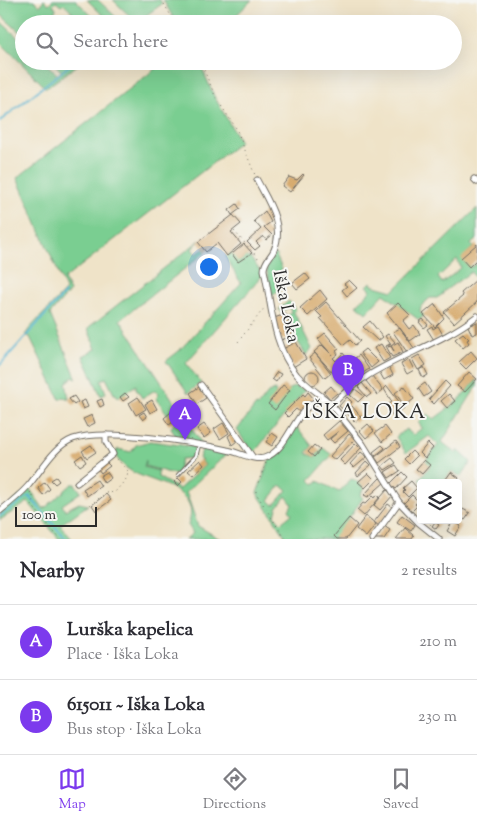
<!DOCTYPE html>
<meta charset="utf-8">
<style>
body{margin:0;font-family:"Sorts Mill Goudy",serif;background:#f2f2f3;color:#2b2b33}
.controls{position:absolute;right:15px;bottom:15px;display:grid;overflow:hidden;border-radius:5px;box-shadow:0 5px 20px #0002}
.controls button{width:45px;height:45px;display:grid;place-items:center;padding:0;border:0;border-bottom:1px solid #e1e1e2;background:#fff;color:#2b2b33;font:25px sans-serif}
.scale{position:absolute;left:15px;bottom:12px;width:82px;box-sizing:border-box;padding-left:5px;border:2px solid #2b2b2b;border-top:0;font-size:14px;line-height:18px;white-space:nowrap;color:#2b2b2b;-webkit-text-stroke:4px #f6f6f2;paint-order:stroke}
.you{position:absolute;left:208px;top:266px;width:18px;height:18px;margin:-12px;border:4px solid #fff;border-radius:50%;background:#1a73e8;box-shadow:0 0 0 8px #1a73e833}
.badge{display:grid;place-items:center;width:32px;height:32px;border-radius:50%;background:#7c3aed;color:#fff;font-size:16px;font-weight:700}
.pin{position:absolute;translate:-50% -41px;filter:drop-shadow(0 1px 2px #0008)}
.pin::after{content:'';position:absolute;top:26px;width:18px;height:15px;background:inherit;clip-path:polygon(0 0,100% 0,50% 100%)}
.list{margin:0;padding:0;list-style:none}
h2{display:flex;justify-content:space-between;align-items:center;height:65px;margin:0;padding:0 20px;font-size:21px}
h2 small{font-size:16px;font-weight:400;color:#7c7c81}
.list li{display:grid;grid-template-columns:32px 1fr auto;gap:15px;align-items:center;box-sizing:border-box;height:75px;padding:0 20px;border-top:1px solid #e1e1e2}
.list b{display:block;font-size:19px;white-space:nowrap}
.list p{margin:0;font-size:16px;white-space:nowrap;color:#7c7c81}
.list em{font-size:16px;font-style:normal;color:#7c7c81}
.icon{flex:none;width:28px;height:28px;fill:none;stroke:currentColor;stroke-width:2;stroke-linecap:round;stroke-linejoin:round}
.map{position:relative;flex:none;width:477px;height:539px;overflow:hidden}
.search{position:absolute;background:#fff;box-shadow:0 5px 20px #0002;left:15px;right:15px;top:15px;height:55px;display:flex;align-items:center;gap:12px;box-sizing:border-box;padding:0 18px;border-radius:28px;color:#7c7c81;font-size:19px}
.sheet{height:215px;background:#fff}
nav{display:flex;justify-content:space-around;align-items:center;box-sizing:border-box;height:70px;border-top:1px solid #e1e1e2;background:#fff;font-size:14px;color:#7c7c81}
nav a{display:grid;justify-items:center;gap:2px}
nav .on{color:#7c3aed}
.map>svg:first-child{display:block}
</style>
<div class="map">
<svg width="477" height="539" viewBox="0 0 477 539">
<rect width="100%" height="100%" fill="#f6f6f2"/>
<filter id="ink" filterUnits="userSpaceOnUse"><feTurbulence type="fractalNoise" baseFrequency=".02" numOctaves="2"/><feDisplacementMap in="SourceGraphic" scale="10" xChannelSelector="R" yChannelSelector="G"/><feConvolveMatrix kernelMatrix="1 2 1 2 8 2 1 2 1" color-interpolation-filters="sRGB"/></filter>
<filter id="wash" filterUnits="userSpaceOnUse"><feTurbulence type="fractalNoise" baseFrequency=".0096" numOctaves="4" result="noise"/><feDisplacementMap in="SourceGraphic" scale="20" xChannelSelector="R" yChannelSelector="G"/><feGaussianBlur stdDeviation="1.12" result="paint"/><feColorMatrix in="noise" values="0 0 0 0 0 0 0 0 0 0 0 0 0 0 0 0 0 1.4 0 .05"/><feComposite in="paint" operator="in"/></filter>
<g filter="url(#wash)">
<rect width="100%" height="100%" fill="#efe3c8"/>
<g fill="#7ace91" stroke="#527c5e" fill-rule="evenodd">
<polygon points="0,0 34,0 40,6 44,0 49,4 53,0 76,0 100,24 83,24 64,4 61,6 56,2 53,5 56,9 52,18 58,24 24,24 24,36 0,14"/>
<polygon points="87,0 98,0 118,19 116,24 112,24"/>
<polygon points="113,0 160,0 162,4 134,24 119,24 122,21 125,24 133,19"/>
<polygon points="163,0 252,0 227,24 177,24"/>
<polygon points="0,21 24,43 24,61 43,61 58,75 61,71 51,61 83,61 46,88 0,42"/>
<polygon points="165,61 199,61 214,96 240,142 64,279 70,291 50,314 77,379 73,377 66,383 69,399 63,397 60,400 30,337 25,335 30,328 66,290 17,178"/>
<path d="M477,208v31l-6,5 2,3 -10,11 9,9 5,-4v17l-6,-8 -28,20v2l-6,4h-7l-9,8 -1,5 4,5 -5,4 -35,-26 -18,19 -9,-8 14,-15 -4,-4 4,-4 1,3 21,6zM457,259l4,9 -19,15 -4,-6z"/>
<polygon points="200,240 192,249 196,254 205,248 207,251 120,320 202,444 177,440 171,427 177,421 173,413 168,415 156,398 159,395 155,390 142,398 136,389 136,385 118,398 116,394 114,394 106,378 101,380 106,393 101,396 83,356 96,349 88,329 89,327"/>
<polygon points="232,252 240,262 247,255 248,258 250,257 263,275 186,363 201,383 188,393 166,361 179,351 241,283 227,260 226,256"/>
<polygon points="275,253 282,269 279,278 284,287 272,296 266,267"/>
<polygon points="289,301 296,310 294,312 312,349 306,355 295,337 287,316 291,312 289,307 281,312 279,309"/>
<polygon points="477,380 477,386 442,442 456,453 458,450 471,462 461,477 452,471 443,483 423,483 419,480 430,466 426,460 438,445 429,436 406,453 396,437 406,429 413,435 422,428 418,422 428,414 434,419 458,401"/>
<polygon points="295,386 305,390 253,454 237,430 256,405 258,406 268,393 275,390 276,397"/>
<path d="M297,427l15,19 -6,7 9,4 8,-9 9,7 -22,25 4,4 4,-3 21,11 12,-13 4,1 9,8 -4,7 3,3 -29,41h-47l-30,-46 12,-32zM281,485l6,5 -13,15 -5,-5zM286,496l6,8 -3,6 3,4 -11,9 -6,-7 2,-8z"/>
<path d="M150,441l45,6 -3,11 -11,1 -4,16 -32,-9 1,-6 -2,7 14,4v6l21,12 26,-24 -6,-7 4,-10 26,4 -43,40 12,34 22,13h-34l7,-6 -5,-8c15,-37 -37,-42 -57,-54 -7,-4 -13,-11 -17,-17l4,-5 13,3 5,-7z"/>
<polygon points="72,484 75,484 81,492 62,505 65,510 79,503 88,505 60,525 72,539 59,539 28,502 0,520 0,513 29,488 44,509"/>
</g>
<g fill="none" stroke-linecap="round" stroke-linejoin="round">
<g stroke="#50b1cf" stroke-width="2">
<polyline points="0,121 75,61"/>
<polyline points="0,365 65,293"/>
<polyline points="0,516 29,496 66,539"/>
</g>
</g>
<g id="blocks">
<g fill="#d7ab6e">
<polygon points="303,174 304,175 290,192 282,186 289,177 297,180"/>
<polygon points="237,204 240,209 232,215 229,210"/>
<polygon points="265,211 271,222 264,227 272,235 266,240 263,236 256,242 260,246 255,250 247,242 261,229 254,221"/>
<polygon points="233,215 241,224 231,232 241,244 227,256 217,243 206,252 198,242"/>
<polygon points="244,244 252,253 238,262 232,254"/>
<polygon points="477,244 477,259 469,267 461,258"/>
<polygon points="305,273 310,279 297,289 292,283"/>
<polygon points="349,280 357,288 347,296 342,290 347,286 344,284"/>
<polygon points="476,280 477,302 454,323 444,312 463,296 461,293"/>
<polygon points="320,290 327,299 308,316 300,308"/>
<polygon points="326,302 360,341 355,345 350,340 344,345 320,318 322,317 316,311"/>
<polygon points="398,303 410,315 403,321 409,329 414,325 420,334 410,341 387,313"/>
<polygon points="435,304 444,318 435,327 423,314"/>
<polygon points="286,314 293,336 281,340 274,318"/>
<polygon points="423,319 428,325 424,328 419,322"/>
<polygon points="370,321 383,337 378,341 363,327"/>
<polygon points="477,322 477,333 472,335 468,326"/>
<polygon points="432,326 433,329 438,326 443,335 434,340 427,329"/>
<polygon points="400,328 414,348 407,352 393,332"/>
<polygon points="325,333 339,349 336,351 338,354 333,358 336,361 343,353 360,375 354,380 338,363 335,366 350,382 345,386 314,352 322,345 332,355 318,339"/>
<polygon points="463,333 469,339 467,340 469,343 463,348 455,339"/>
<polygon points="388,334 395,342 391,345 385,336"/>
<polygon points="296,342 306,359 293,367 283,349"/>
<polygon points="398,342 403,352 392,357 386,346 390,344 388,347 391,346 394,351 391,346"/>
<polygon points="381,344 390,358 383,362 374,348"/>
<polygon points="365,349 378,362 371,368 360,353"/>
<polygon points="471,351 477,358 466,369 459,362"/>
<polygon points="315,353 331,373 325,378 309,358"/>
<polygon points="359,355 369,369 363,373 355,363 354,359"/>
<polygon points="419,355 426,365 418,370 412,359"/>
<polygon points="409,360 414,370 407,374 401,364"/>
<polygon points="389,367 393,375 384,380 380,373"/>
<polygon points="424,367 428,375 423,378 419,370"/>
<circle cx="312" cy="378" r="7"/>
<polygon points="277,372 281,374 276,382 272,379"/>
<polygon points="469,372 477,379 465,392 457,386"/>
<polygon points="372,376 383,390 377,395 366,381"/>
<polygon points="445,381 450,386 434,404 429,399"/>
<polygon points="362,383 371,394 367,397 358,387"/>
<polygon points="425,383 431,392 424,397 418,388"/>
<polygon points="283,385 290,390 275,410 268,404"/>
<polygon points="331,386 337,393 330,399 324,392"/>
<polygon points="387,386 404,408 393,416 386,406 392,402 384,389"/>
<polygon points="404,386 414,399 405,406 395,393"/>
<polygon points="199,387 206,398 197,404 190,393"/>
<polygon points="355,389 364,396 358,402 350,395"/>
<polygon points="308,392 314,399 301,413 296,409 288,417 284,413 303,394 305,396"/>
<polygon points="125,393 129,397 123,401 120,397"/>
<polygon points="449,394 455,401 447,408 441,401"/>
<polygon points="74,396 78,402 74,405 69,399"/>
<polygon points="138,397 146,409 136,415 129,403"/>
<polygon points="347,397 352,402 344,410 339,406"/>
<polygon points="102,399 104,405 100,407 97,401"/>
<polygon points="85,400 88,407 83,409 80,402"/>
<polygon points="152,400 157,409 150,413 145,404"/>
<polygon points="352,406 361,417 355,422 345,411"/>
<polygon points="144,412 147,417 143,420 139,415"/>
<polygon points="171,412 176,420 169,425 164,418"/>
<polygon points="92,415 95,423 87,427 83,419"/>
<polygon points="339,421 348,431 334,443 330,439 339,431 327,440 323,435"/>
<polygon points="223,423 229,433 220,439 214,429"/>
<polygon points="204,424 211,433 204,438 197,429"/>
<polygon points="368,424 374,431 366,438 360,431"/>
<polygon points="385,426 391,434 382,442 375,433"/>
<polygon points="232,433 237,441 232,445 228,436"/>
<polygon points="272,433 278,437 272,446 266,442"/>
<polygon points="349,434 355,439 335,460 330,456"/>
<polygon points="396,441 400,447 379,463 375,457"/>
<polygon points="356,443 361,448 345,465 340,460"/>
<polygon points="428,443 433,448 425,458 420,453"/>
<polygon points="91,445 96,452 87,458 82,451"/>
<polygon points="314,445 320,450 314,457 308,452"/>
<polygon points="382,445 385,448 375,456 373,452"/>
<polygon points="412,451 417,456 409,464 404,459"/>
<polygon points="361,452 367,457 354,468 350,464"/>
<polygon points="82,455 86,462 80,466 75,460"/>
<polygon points="392,458 396,463 385,470 382,466"/>
<polygon points="200,460 204,465 193,475 188,471"/>
<polygon points="424,460 430,465 422,474 416,469"/>
<polygon points="367,461 371,465 358,476 356,473"/>
<polygon points="106,462 110,466 101,473 98,469"/>
<polygon points="396,465 400,471 389,478 385,472"/>
<polygon points="107,472 111,478 104,483 100,476"/>
<polygon points="402,472 407,477 396,489 390,484"/>
<polygon points="451,472 459,478 455,483 443,483"/>
<polygon points="368,473 374,479 365,488 358,482"/>
<polygon points="56,477 59,481 55,484 51,480"/>
<polygon points="178,478 182,482 178,486 174,482"/>
<polygon points="380,478 385,482 368,497 364,495"/>
<polygon points="97,480 101,486 87,496 83,489"/>
<polygon points="411,481 417,488 408,497 403,492 405,490 403,488"/>
<polygon points="45,482 50,489 43,495 38,488"/>
<polygon points="387,490 393,495 380,510 374,505"/>
<polygon points="106,494 111,500 96,511 92,505"/>
<polygon points="377,495 380,497 364,516 357,510 363,503 365,504 373,496 375,498"/>
<polygon points="412,495 418,501 415,504 417,506 411,512 403,504"/>
<polygon points="388,504 392,507 379,526 374,522"/>
<polygon points="463,509 470,513 465,520 458,516"/>
<polygon points="402,515 415,525 411,531 397,522"/>
<polygon points="366,516 376,524 366,537 356,529"/>
<polygon points="349,518 357,525 346,539 337,539 334,536"/>
<polygon points="453,521 461,526 455,536 447,531"/>
<polygon points="435,522 439,525 436,529 432,526"/>
<polygon points="384,526 390,530 384,539 375,539"/>
<polygon points="405,528 414,536 412,539 396,539"/>
</g>
</g>
</g>
<g filter="url(#ink)">
<use href="#blocks" fill-opacity="0" stroke="#706b62" stroke-width="1"/>
<g fill="none" stroke-linecap="round" stroke-linejoin="round">
<g stroke="#706b62" stroke-width="4.5">
<polyline id="lane" points="178,475 196,456 199,445"/>
</g>
<g stroke="#706b62" stroke-width="7">
<g id="street">
<polyline points="474,179 477,182"/>
<path d="M257,180c11,21 28,45 17,70 -3,7 -10,11 -10,20 8,36 8,75 33,105 11,12 24,20 35,30"/>
<polyline points="201,385 252,456"/>
<polyline points="77,483 113,454 106,442 106,435"/>
<polyline points="399,502 419,523 439,539"/>
<path d="M0,511c10,-8 20,-16 28,-25 13,-15 26,-40 45,-47 30,-11 121,3 154,11 11,2 27,11 37,8 27,-8 30,-56 61,-59"/>
<path d="M372,539l27,-37 -36,-58 -31,-39c38,-43 100,-54 145,-89"/>
</g>
</g>
<g stroke="#706b62" stroke-width="1" stroke-dasharray="1 4" stroke-linecap="butt">
<polyline points="164,4 176,24"/>
<polyline points="200,61 216,98 236,128 255,175"/>
<polyline points="234,231 260,260"/>
<polyline points="238,342 265,307"/>
<polyline points="266,463 256,488 256,493 285,539"/>
<polyline points="30,492 34,498 31,504 60,539"/>
<polyline points="90,505 106,493 115,492 127,478 128,471 117,459"/>
<polyline points="430,525 434,520"/>
</g>
<use href="#lane" stroke="#fff" stroke-width="2.5"/>
<use href="#street" stroke="#fff" stroke-width="5"/>
</g>
</g>
<g text-anchor="middle" stroke-width="4" stroke-linejoin="round" paint-order="stroke">
<g font-size="18" fill="#2b2b2b" stroke="#f6f6f2">
<text transform="translate(287 306) rotate(78)" y="6">Iška Loka</text>
</g>
<g font-size="20" letter-spacing="1" fill="#2b2b2b" stroke="#f6f6f2">
<text x="365" y="418">IŠKA LOKA</text>
</g>
</g>
</svg>
<div class="controls">
<button><svg class="icon" aria-label="layers" viewBox="0 0 24 24"><path d="M12 4l9 5-9 5-9-5zM3 14l9 5 9-5"/></svg></button>
</div>
<div class="scale">100 m</div>
<div class="you"></div>
<div class="pin badge" style="left:185px;top:440px">A</div>
<div class="pin badge" style="left:348px;top:396px">B</div>
<div class="search"><svg class="icon" aria-label="search" viewBox="0 0 24 24"><circle cx="10" cy="10" r="6"/><path d="M15 15l6 6"/></svg>Search here</div>
</div>
<section class="sheet">
<h2>Nearby<small>2 results</small></h2>
<ul class="list">
<li><span class="badge">A</span><div><b>Lurška kapelica</b><p>Place · Iška Loka</p></div><em>210 m</em></li>
<li><span class="badge">B</span><div><b>615011 ~ Iška Loka</b><p>Bus stop · Iška Loka</p></div><em>230 m</em></li>
</ul>
</section>
<nav>
<a class="on"><svg class="icon" aria-label="map" viewBox="0 0 24 24"><path d="M3 6l6-2 6 2 6-2v14l-6 2-6-2-6 2zM9 4v14M15 6v14"/></svg>Map</a>
<a><svg class="icon" aria-label="directions" viewBox="0 0 24 24"><path d="M12 3l9 9-9 9-9-9zM9 14v-3h6M13 9l2 2-2 2"/></svg>Directions</a>
<a><svg class="icon" aria-label="saved" viewBox="0 0 24 24"><path d="M7 4h10v16l-5-4-5 4z"/></svg>Saved</a>
</nav>
